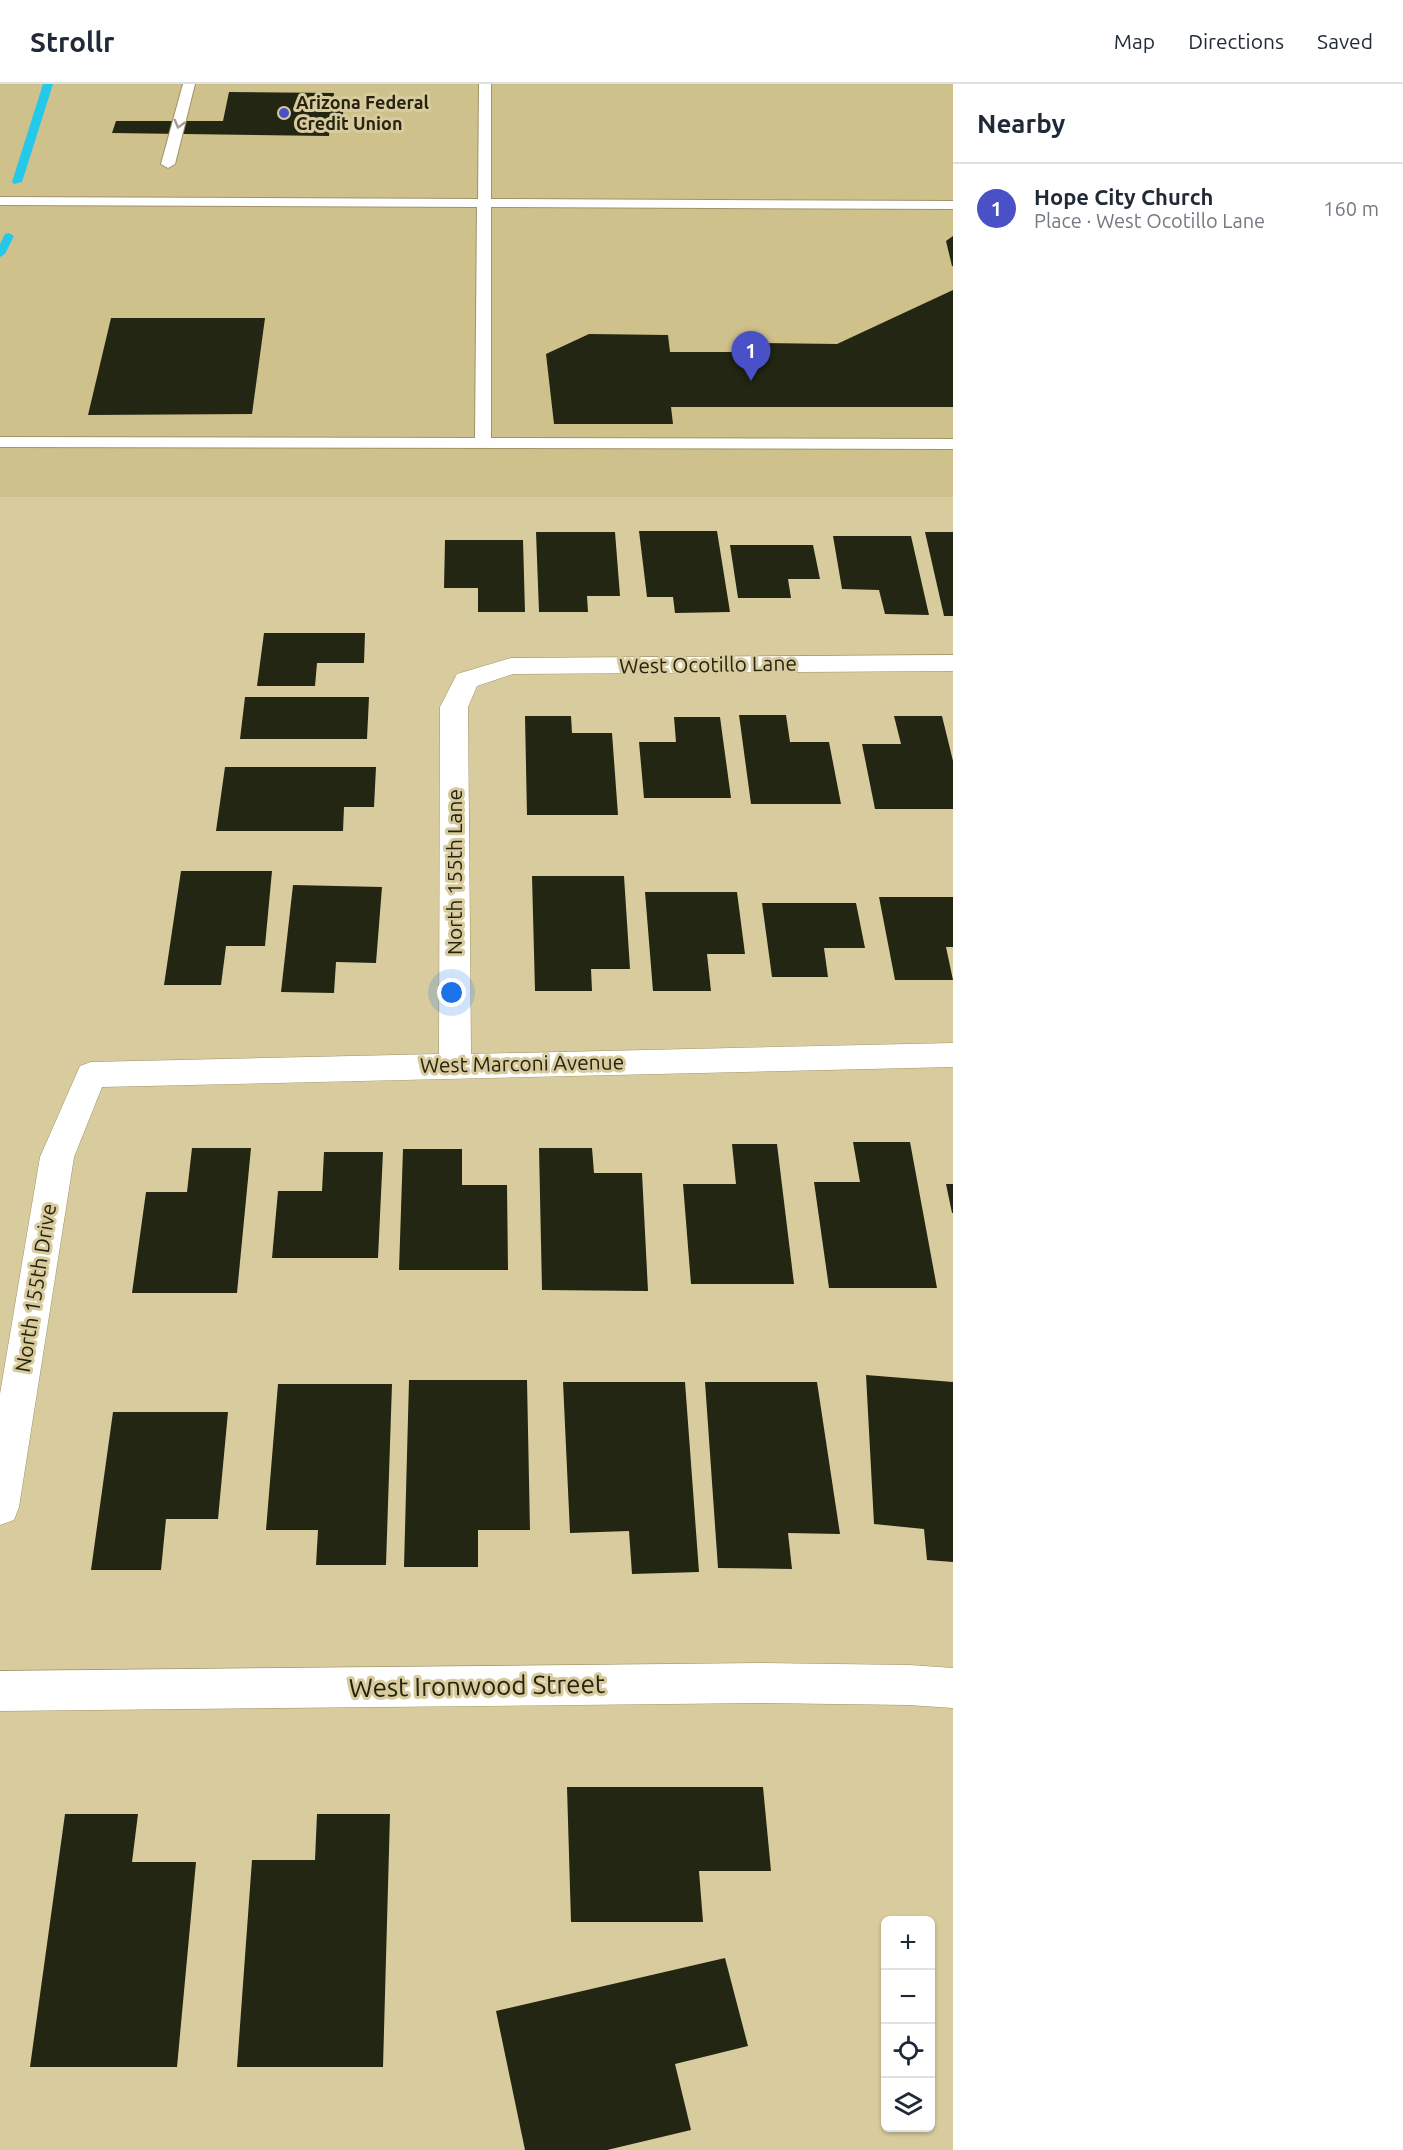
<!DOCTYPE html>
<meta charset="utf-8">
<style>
body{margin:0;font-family:Ubuntu,sans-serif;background:#f2f2f3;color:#1f2937}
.controls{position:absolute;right:18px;bottom:18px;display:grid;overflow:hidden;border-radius:9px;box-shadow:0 2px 4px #0004}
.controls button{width:54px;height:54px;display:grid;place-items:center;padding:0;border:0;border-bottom:2px solid #e0e1e3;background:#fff;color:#1f2937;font:30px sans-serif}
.you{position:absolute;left:452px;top:909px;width:21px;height:21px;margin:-15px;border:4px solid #fff;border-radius:50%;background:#1a73e8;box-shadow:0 0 0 9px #1a73e833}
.badge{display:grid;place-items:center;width:39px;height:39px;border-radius:50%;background:#4a51c7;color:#fff;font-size:20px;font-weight:700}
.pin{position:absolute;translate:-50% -50px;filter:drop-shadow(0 2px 3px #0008)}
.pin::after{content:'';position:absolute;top:32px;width:21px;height:18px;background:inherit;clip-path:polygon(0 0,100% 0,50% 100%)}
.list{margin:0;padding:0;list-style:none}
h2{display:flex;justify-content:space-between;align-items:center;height:78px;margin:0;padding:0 24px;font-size:26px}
h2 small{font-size:20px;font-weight:400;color:#747a83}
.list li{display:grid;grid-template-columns:39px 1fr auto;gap:18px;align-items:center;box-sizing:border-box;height:90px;padding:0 24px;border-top:2px solid #e0e1e3}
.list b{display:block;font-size:22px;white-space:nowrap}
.list p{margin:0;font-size:20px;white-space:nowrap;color:#747a83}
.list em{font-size:20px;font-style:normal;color:#747a83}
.icon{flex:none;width:33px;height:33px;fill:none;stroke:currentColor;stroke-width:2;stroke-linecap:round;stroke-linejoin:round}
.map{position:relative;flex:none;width:953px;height:2066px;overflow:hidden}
header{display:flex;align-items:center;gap:36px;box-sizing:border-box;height:84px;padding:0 30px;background:#fff;border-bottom:2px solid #e0e1e3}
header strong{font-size:28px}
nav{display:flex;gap:33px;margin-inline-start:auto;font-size:21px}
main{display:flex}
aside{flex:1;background:#fff}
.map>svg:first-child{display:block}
</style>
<header>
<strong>Strollr</strong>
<nav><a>Map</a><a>Directions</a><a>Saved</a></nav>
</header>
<main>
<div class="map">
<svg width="953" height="2066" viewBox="0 0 953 2066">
<rect width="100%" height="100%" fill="#d8cc9e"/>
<rect fill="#cfc18b" x="0" y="0" width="953" height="413"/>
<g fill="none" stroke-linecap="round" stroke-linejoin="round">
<g fill="#24c8e8" fill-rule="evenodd">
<polygon points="43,0 53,0 22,98 14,100 12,98"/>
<polygon points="9,149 14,152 5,170 0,173 0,160 5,150"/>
</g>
</g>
<g fill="#232613">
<polygon points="229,8 334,9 333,20 344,21 342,39 330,39 329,52 112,49 116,37 223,37"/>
<polygon points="953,152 953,182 952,182 946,157"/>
<polygon points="953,206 953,323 671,323 673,340 554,340 546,270 589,250 668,251 670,268 760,268 758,259 837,260"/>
<polygon points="111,234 265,234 252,330 88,331"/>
<polygon points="639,447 717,447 730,528 675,529 673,513 647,513"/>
<polygon points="536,448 615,448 620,512 587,512 588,528 539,528"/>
<polygon points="925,448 953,448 953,532 944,532"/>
<polygon points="833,452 911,452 929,531 885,530 879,506 842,505"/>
<polygon points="445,456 523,456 525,528 478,528 478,504 444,504"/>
<polygon points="730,461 813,461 820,495 788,495 791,514 738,514"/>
<polygon points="264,549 365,549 364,579 317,579 315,602 257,602"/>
<polygon points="245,613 369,613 367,655 240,655"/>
<polygon points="739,631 786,631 790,658 829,658 841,720 751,720"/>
<polygon points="525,632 571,632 572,649 612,649 618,731 527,731"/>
<polygon points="894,632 942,632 953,677 953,725 875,725 862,660 901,660"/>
<polygon points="674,633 720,633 731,714 644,714 639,658 676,658"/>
<polygon points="225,683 376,683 374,723 344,723 343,747 216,747"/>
<polygon points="181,787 272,787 265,862 226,862 221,901 164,901"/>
<polygon points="532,792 624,792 630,885 591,885 592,907 535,907"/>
<polygon points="293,801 382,803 376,879 336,878 334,909 281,908"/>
<polygon points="645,808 737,808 745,870 707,870 711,907 653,907"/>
<polygon points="879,813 953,813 953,863 946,863 953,896 895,896"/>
<polygon points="762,819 856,819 865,864 824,864 828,893 772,893"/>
<polygon points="853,1058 910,1058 937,1204 829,1204 814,1098 860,1098"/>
<polygon points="732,1060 777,1060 794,1200 691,1200 683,1100 736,1100"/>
<polygon points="192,1064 251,1064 237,1209 132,1209 146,1108 187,1108"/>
<polygon points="539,1064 592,1064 594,1089 642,1089 648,1207 542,1206"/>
<polygon points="403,1065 462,1065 462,1101 507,1101 508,1186 399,1186"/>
<polygon points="324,1068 383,1068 378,1174 272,1174 278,1107 322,1107"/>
<polygon points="946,1100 953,1100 953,1129 952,1129"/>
<polygon points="866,1291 953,1298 953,1478 927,1476 924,1445 874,1440"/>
<polygon points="409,1296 527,1296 530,1446 478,1446 478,1483 404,1483"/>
<polygon points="563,1298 685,1298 699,1488 632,1490 629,1447 570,1449"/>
<polygon points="705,1298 817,1298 840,1450 788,1449 792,1485 718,1484"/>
<polygon points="278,1300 392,1300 386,1481 316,1481 318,1446 266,1446"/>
<polygon points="113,1328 228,1328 218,1435 166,1435 161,1486 91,1486"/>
<polygon points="567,1703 763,1703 771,1787 699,1787 703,1838 571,1838"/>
<polygon points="65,1730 138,1730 132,1778 196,1778 177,1983 30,1983"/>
<polygon points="317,1730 390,1730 383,1983 237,1983 252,1776 315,1776"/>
<polygon points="725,1874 748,1962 675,1980 691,2046 607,2066 525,2066 496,1927"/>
</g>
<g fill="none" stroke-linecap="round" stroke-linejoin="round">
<g stroke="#9f9367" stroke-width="2">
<g id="service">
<polygon points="183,0 195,0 175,80 168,84 161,80"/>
<polygon points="479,0 491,0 491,115 953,117 953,125 491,123 491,354 953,355 953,365 0,363 0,353 475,354 477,123 0,121 0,113 478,115"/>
</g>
</g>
<g stroke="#9f9367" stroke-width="1">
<g id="minor">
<polygon points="953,571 953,587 513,590 477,602 468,623 471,970 953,959 953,983 102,1003 74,1073 19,1423 14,1436 0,1441 0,1310 40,1073 80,982 91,978 439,970 440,623 457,590 511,574"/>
<polygon points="760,1579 909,1581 953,1584 953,1624 909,1621 760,1619 0,1627 0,1587"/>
</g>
</g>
<use href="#service" fill="#fff" fill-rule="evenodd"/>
<use href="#minor" fill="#fff" fill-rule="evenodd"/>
</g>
<defs><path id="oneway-chevron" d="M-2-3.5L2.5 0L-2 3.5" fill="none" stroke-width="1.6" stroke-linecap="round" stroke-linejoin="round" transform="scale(1.5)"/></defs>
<use stroke="#9e9c94" href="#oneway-chevron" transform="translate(179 40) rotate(105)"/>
<circle fill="#4a51c7" stroke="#d8cc9e" stroke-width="2" cx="284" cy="29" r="6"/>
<g text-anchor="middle" stroke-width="6" stroke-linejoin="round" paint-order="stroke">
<g font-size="18" font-weight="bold" fill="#272311" stroke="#d8cc9e" text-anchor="start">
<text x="296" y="25">Arizona Federal<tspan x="296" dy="21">Credit Union</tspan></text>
</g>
<g font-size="21" fill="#272311" stroke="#d8cc9e">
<text transform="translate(708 581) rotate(-1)" y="7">West Ocotillo Lane</text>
<text transform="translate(455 788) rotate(-90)" y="7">North 155th Lane</text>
<text transform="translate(522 980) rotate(-1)" y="7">West Marconi Avenue</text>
<text transform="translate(36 1204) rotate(-81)" y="7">North 155th Drive</text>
</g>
<g font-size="26" fill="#272311" stroke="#d8cc9e">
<text transform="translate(477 1602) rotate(-1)" y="9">West Ironwood Street</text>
</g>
</g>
</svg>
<div class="controls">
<button>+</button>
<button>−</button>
<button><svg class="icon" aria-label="locate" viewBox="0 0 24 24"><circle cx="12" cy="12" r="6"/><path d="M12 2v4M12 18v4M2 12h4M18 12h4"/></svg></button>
<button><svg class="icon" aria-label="layers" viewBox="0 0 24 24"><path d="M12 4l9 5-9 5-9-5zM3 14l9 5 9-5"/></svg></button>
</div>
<div class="you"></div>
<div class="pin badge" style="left:751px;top:297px">1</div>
</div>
<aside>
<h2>Nearby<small></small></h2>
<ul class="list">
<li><span class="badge">1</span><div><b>Hope City Church</b><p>Place · West Ocotillo Lane</p></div><em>160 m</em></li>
</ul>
</aside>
</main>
